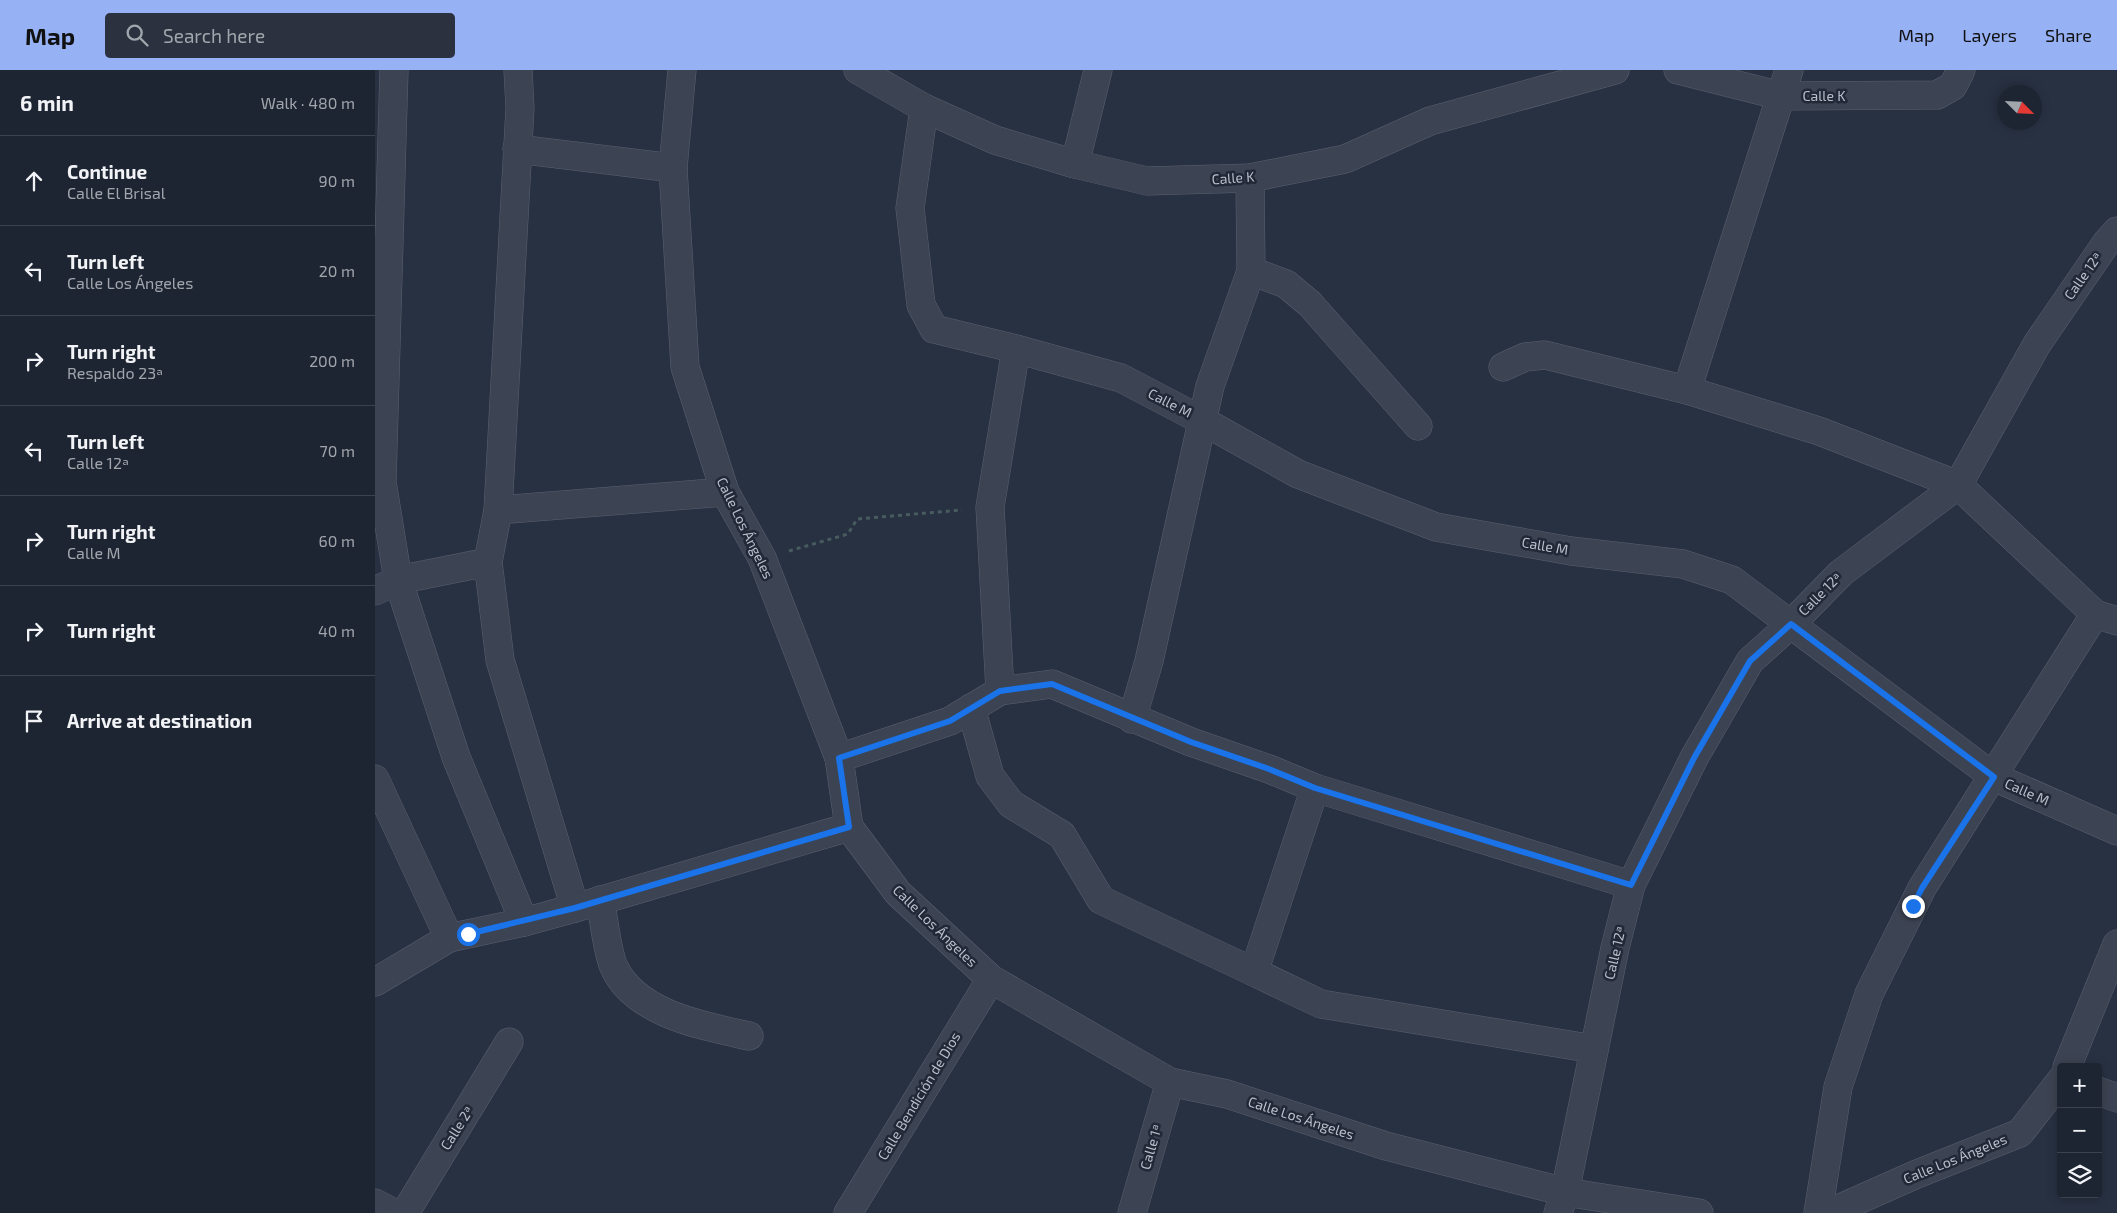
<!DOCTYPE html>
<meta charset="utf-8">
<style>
body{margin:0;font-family:"Exo 2",sans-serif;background:#2b313e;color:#f1f3f6}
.controls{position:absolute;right:15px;bottom:15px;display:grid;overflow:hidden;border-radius:5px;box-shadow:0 2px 12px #0003}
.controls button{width:45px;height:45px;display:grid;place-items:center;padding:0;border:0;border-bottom:1px solid #3c424d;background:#1e2532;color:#f1f3f6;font:25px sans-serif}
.compass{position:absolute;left:1622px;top:15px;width:45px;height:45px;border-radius:50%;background:#1e2532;box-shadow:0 2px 12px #0003;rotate:114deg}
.stop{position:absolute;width:15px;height:15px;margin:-11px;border:4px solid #1a73e8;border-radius:50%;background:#fff}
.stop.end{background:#1a73e8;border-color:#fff;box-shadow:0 1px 5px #0008}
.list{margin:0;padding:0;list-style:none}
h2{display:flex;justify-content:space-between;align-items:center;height:65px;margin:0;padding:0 20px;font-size:21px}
h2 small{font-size:16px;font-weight:400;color:#a1a5ac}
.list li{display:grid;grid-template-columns:32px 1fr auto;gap:15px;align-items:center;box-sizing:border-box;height:90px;padding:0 20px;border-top:1px solid #3c424d}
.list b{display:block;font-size:19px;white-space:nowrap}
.list p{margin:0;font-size:16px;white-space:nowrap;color:#a1a5ac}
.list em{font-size:16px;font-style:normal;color:#a1a5ac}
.icon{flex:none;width:28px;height:28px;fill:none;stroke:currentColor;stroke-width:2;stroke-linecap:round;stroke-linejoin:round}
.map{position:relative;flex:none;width:1742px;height:1143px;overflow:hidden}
header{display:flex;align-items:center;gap:30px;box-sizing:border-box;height:70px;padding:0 25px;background:#96b1f4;color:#111}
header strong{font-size:24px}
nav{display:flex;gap:28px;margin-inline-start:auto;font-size:18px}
.search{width:350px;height:45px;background:#2b313e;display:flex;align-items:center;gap:12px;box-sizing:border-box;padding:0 18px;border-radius:5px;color:#a1a5ac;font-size:19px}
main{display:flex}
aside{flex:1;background:#1e2532}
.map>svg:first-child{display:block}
</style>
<header>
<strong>Map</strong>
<div class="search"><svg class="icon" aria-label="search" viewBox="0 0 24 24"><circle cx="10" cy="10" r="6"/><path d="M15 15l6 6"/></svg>Search here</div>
<nav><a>Map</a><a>Layers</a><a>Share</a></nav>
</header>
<main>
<aside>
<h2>6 min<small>Walk · 480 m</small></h2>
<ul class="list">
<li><svg class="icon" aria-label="ahead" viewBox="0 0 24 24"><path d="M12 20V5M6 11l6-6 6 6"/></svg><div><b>Continue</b><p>Calle El Brisal</p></div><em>90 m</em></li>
<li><svg class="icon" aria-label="left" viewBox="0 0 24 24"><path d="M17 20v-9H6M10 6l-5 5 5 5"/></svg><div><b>Turn left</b><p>Calle Los Ángeles</p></div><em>20 m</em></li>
<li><svg class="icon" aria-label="right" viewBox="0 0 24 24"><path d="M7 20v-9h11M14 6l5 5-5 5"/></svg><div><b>Turn right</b><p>Respaldo 23ª</p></div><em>200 m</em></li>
<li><svg class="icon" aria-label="left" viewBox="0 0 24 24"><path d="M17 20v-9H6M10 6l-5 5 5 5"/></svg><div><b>Turn left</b><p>Calle 12ª</p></div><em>70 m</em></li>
<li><svg class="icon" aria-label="right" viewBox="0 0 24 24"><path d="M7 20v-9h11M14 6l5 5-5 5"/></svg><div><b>Turn right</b><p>Calle M</p></div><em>60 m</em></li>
<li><svg class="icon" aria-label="right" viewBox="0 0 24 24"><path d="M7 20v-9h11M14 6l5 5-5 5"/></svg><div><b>Turn right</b></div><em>40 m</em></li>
<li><svg class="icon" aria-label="arrive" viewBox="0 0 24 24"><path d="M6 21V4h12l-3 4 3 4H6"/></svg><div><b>Arrive at destination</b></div></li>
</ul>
</aside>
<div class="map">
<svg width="1742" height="1143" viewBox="0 0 1742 1143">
<rect width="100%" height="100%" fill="#283142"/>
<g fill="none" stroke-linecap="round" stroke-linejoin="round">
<g stroke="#5a616f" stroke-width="29">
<g id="minor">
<polyline points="19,0 7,412 23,510 81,687 149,852"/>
<polyline points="143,0 145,38 123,440 113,492 125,590 200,838"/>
<polyline points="307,0 298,98 310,297 350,422 387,488 464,688 474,757 523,823 616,909 795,1012 852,1024 1011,1076 1190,1122 1324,1143"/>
<polyline points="483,0 549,38 620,70 700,94 772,111 875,108 970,89 1055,51 1240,0"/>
<polyline points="1303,0 1406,26 1562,25 1578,16 1586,0"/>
<polyline points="549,38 535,138 546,235 559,259 641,279 746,308 828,351 923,404 1061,457 1196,481 1308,494 1357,510 1619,707 1742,761"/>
<polyline points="142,79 298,98"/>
<polyline points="700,94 723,0"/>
<polyline points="876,201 911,214 935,234 1043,356"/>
<polyline points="1128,297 1150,287 1170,285 1312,320 1444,361 1583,415 1720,544 1547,818 1494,924 1463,1017 1443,1143"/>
<polyline points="1312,320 1414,0"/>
<polyline points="123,440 350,422"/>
<polyline points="0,521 23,510 113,492"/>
<polyline points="1720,544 1742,551"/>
<polyline points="625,621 615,437 641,279"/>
<polyline points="596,638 615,706 636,734 687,765 726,830 879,902"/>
<polyline points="757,649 774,591 835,316 876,201 875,108"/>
<polyline points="464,688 575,651 625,621 677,614 816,672 894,699 940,718 1256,815"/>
<polyline points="0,709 74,868"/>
<polyline points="940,718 879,902 946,934 1219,979"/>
<path d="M225,830c4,18 7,52 14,67 21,47 90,59 135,69"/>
<polyline points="0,912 74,868 149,852 200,838 474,757"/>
<polyline points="1692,997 1742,874"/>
<polyline points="1723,1021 1742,1028"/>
<polyline points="0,1133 19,1143"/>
<polyline points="30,1143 134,972"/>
<polyline points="473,1143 616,909"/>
<polyline points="757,1143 795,1012"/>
<polyline points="1183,1143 1190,1122 1240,878 1256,815 1319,688 1375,591 1416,554 1466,503 1583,415 1662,274 1732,172 1742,161"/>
<polyline points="1454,1143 1542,1104 1645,1063 1686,1010"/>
</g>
</g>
<polyline stroke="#485b5f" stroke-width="3" stroke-dasharray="4 4" stroke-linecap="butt" points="414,481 473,464 482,449 587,440"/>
<use href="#minor" stroke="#3c4352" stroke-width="28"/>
</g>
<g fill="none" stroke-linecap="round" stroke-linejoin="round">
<polyline stroke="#1a73e8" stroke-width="6" points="93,864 200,838 474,757 464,688 575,651 625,621 677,614 816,672 894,699 940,718 1256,815 1319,688 1375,591 1416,554 1619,707 1547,818 1538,836"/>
</g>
<g text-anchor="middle" stroke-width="5" stroke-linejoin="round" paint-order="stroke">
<g font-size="14" fill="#b9bfcb" stroke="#212837">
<text x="1449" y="31">Calle K</text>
<text transform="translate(858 108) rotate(-4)" y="5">Calle K</text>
<text transform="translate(1708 206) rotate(-55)" y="5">Calle 12ª</text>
<text transform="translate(795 333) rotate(27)" y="5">Calle M</text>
<text transform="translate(370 458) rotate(64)" y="5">Calle Los Ángeles</text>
<text transform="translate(1170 476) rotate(10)" y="5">Calle M</text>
<text transform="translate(1445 524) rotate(-45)" y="5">Calle 12ª</text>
<text transform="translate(1652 722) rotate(24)" y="5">Calle M</text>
<text transform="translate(560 856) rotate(44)" y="5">Calle Los Ángeles</text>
<text transform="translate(1240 883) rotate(-77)" y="5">Calle 12ª</text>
<text transform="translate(544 1026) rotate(-59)" y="5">Calle Bendición de Dios</text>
<text transform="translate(926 1048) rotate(18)" y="5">Calle Los Ángeles</text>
<text transform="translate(82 1058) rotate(-58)" y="5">Calle 2ª</text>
<text transform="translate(776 1077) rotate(-74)" y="5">Calle 1ª</text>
<text transform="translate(1580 1089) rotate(-22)" y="5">Calle Los Ángeles</text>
</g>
</g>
</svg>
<div class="controls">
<button>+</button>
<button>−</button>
<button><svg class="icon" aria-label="layers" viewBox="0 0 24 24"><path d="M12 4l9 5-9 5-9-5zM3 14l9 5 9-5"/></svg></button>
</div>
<svg class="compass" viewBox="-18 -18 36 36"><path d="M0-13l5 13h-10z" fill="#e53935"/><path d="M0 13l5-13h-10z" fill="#a1a5ac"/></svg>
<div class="stop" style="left:93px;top:864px"></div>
<div class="stop end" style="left:1538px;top:836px"></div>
</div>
</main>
